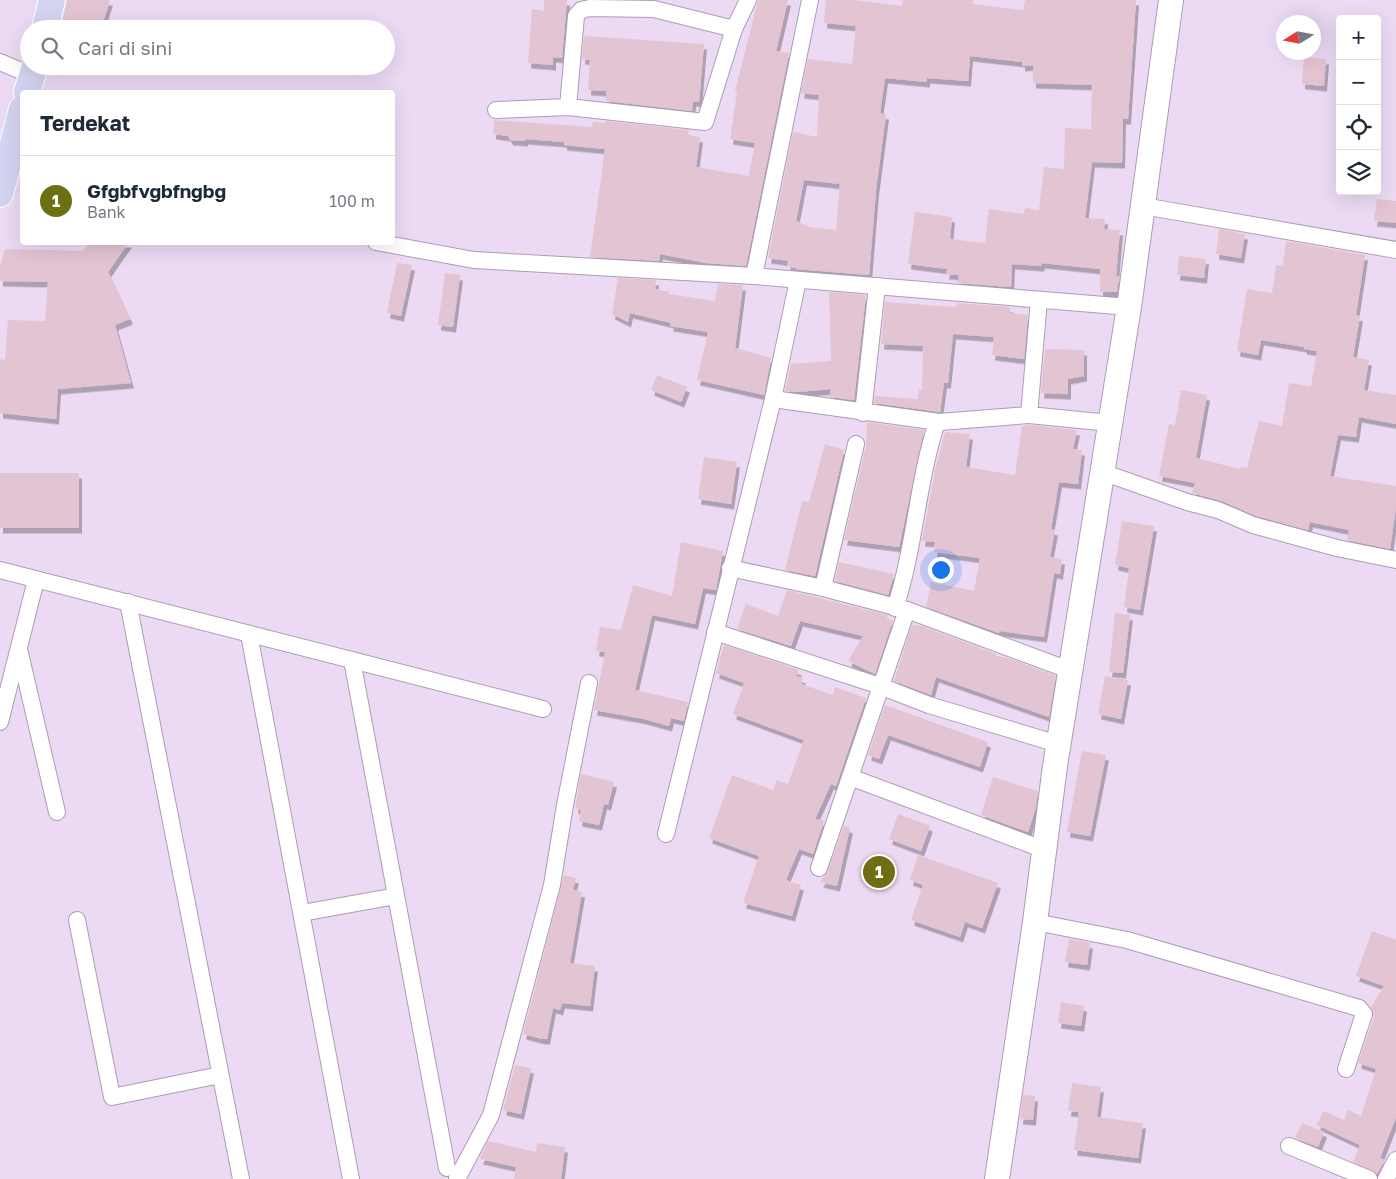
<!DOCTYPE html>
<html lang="id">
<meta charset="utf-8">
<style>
body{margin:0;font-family:"Golos Text",sans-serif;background:#f6f6f7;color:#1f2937}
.controls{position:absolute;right:15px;top:15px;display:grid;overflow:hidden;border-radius:5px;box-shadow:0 5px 20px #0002}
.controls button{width:45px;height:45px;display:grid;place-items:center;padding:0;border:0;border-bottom:1px solid #e0e1e3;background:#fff;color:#1f2937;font:25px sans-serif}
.compass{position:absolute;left:1276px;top:15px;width:45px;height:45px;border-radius:50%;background:#fff;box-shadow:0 5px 20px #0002;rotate:259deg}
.you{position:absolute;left:940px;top:569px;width:18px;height:18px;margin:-12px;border:4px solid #fff;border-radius:50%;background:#1a73e8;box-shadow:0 0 0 8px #1a73e833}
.badge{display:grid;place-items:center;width:32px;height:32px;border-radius:50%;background:#6e6f13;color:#fff;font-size:16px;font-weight:700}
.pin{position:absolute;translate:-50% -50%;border:2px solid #fff;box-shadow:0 1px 5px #0006}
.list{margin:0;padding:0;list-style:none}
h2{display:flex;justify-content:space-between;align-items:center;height:65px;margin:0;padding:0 20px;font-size:21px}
h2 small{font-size:16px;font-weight:400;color:#747a83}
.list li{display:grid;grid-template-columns:32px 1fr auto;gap:15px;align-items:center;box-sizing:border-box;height:90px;padding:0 20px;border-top:1px solid #e0e1e3}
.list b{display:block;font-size:19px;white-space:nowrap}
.list p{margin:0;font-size:16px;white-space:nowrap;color:#747a83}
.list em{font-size:16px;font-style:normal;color:#747a83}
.icon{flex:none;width:28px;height:28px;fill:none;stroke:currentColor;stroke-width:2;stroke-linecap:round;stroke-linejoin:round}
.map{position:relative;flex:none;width:1396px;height:1179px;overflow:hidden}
.search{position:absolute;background:#fff;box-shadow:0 5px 20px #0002;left:20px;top:20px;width:375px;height:55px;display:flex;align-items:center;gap:12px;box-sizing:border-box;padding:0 18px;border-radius:28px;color:#747a83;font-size:19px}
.panel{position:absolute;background:#fff;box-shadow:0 5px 20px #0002;left:20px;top:90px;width:375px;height:155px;border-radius:5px}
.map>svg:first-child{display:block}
</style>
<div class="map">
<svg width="1396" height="1179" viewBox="0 0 1396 1179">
<defs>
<filter id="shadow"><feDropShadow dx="3" dy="5.5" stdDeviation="0" flood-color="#0004"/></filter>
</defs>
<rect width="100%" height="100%" fill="#ecdaf4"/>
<g fill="#e3c4d3" fill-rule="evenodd" filter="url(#shadow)">
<polygon points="67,0 110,0 101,29 81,29 62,23"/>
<polygon points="544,0 567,0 562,58 553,57 553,65 528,63 532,9 544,11"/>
<polygon points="758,0 788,0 776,51 789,53 746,266 706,263 660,254 659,261 590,257 605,149 564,145 564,142 525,139 525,141 510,140 508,136 493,134 494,120 592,127 593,122 605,123 605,121 689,130 688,135 700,137 696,167 749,176 755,143 730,139 737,92 735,91"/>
<path d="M826,0h28l48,6 1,-6h70v4l50,6 2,-10h111l-8,119h-5l-1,44 -30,-1 -7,56 20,1 -1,10 16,1 -4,46h3l-2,16h-17v-23l-58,-6 -1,3 -29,-2 -1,23 -53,-4 1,-8 -13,-1 1,-5 -39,-5 7,-52 37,5 -2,22 35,4 4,-34 35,5 1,-6 14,2 5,-43 20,2 1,-41 26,1 1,-44 -59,-2v-18l-11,1v-4l-52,-6 -2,25 -41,-3v4l-42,-4 -5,35 6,1 -10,76 -7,85 -73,-6v-1l-9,-2 1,-5 -20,-3 25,-126 24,5 2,-42 -18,-2 7,-34 44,5 4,-38 -32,-3zM804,180l36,4 -4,46 -26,-3 -14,-6z"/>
<polygon points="584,36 704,44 699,102 693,101 692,111 606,101 606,91 588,90 590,60 582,59"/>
<polygon points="1304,57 1326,59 1324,86 1302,84"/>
<polygon points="1377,199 1396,201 1396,223 1374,221"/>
<polygon points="1219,229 1245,234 1241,258 1216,254"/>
<polygon points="1286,241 1365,255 1356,315 1360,316 1353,357 1369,360 1364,390 1396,395 1396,424 1359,417 1356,437 1338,435 1330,476 1396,486 1396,507 1390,549 1347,540 1349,530 1310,522 1308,530 1256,516 1222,501 1192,493 1195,483 1159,476 1169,424 1175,425 1181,390 1207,395 1196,458 1240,469 1241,467 1247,468 1259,421 1282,426 1289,383 1311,386 1317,351 1304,349 1304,347 1261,340 1258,355 1237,351 1247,289 1272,293 1276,265 1283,266"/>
<polygon points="89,242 129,242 108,272 130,319 115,325 131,383 58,389 56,419 0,413 0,359 5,360 8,320 45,321 48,282 0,281 0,266 5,249 83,251"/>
<polygon points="1179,256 1206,259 1204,278 1177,275"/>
<polygon points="397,263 412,265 401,316 387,313"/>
<polygon points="445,273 460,275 453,327 438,325"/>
<polygon points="618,278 656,280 655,289 670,292 669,294 715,301 718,284 743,285 735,348 771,358 764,395 697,380 708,332 670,326 671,323 630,313 628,322 612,314"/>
<polygon points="829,292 866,295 854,400 830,397 831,389 797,392 785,391 791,364 831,361"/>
<polygon points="885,302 956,307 957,303 1010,307 1010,313 1028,315 1024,359 992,355 994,337 953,334 948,383 944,383 940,412 874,403 875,396 918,399 919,390 922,390 923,346 881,344"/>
<polygon points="1045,349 1084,350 1084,376 1068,379 1068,394 1041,393"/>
<polygon points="657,375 687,387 681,402 651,390"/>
<polygon points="867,422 924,430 899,547 844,540 866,446"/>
<polygon points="1029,425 1077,430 1073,449 1082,450 1078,484 1059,482 1051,529 1055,530 1050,557 1062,559 1060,574 1054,573 1044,637 1000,631 999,633 926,607 931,582 974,591 980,558 934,552 935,542 922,541 935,470 945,432 970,434 966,467 1015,475 1022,426"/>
<polygon points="825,444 844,450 815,576 785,570 802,501 809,502"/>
<polygon points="704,457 737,462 731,504 698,499"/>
<rect x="0" y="473" width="79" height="55"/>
<polygon points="1122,521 1154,526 1140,610 1124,607 1129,568 1115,565"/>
<polygon points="681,542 723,551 716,590 703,588 695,624 652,615 635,690 688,702 684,721 671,718 669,726 644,719 594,710 605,652 596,651 600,627 621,630 633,585 672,596"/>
<polygon points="839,562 894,574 888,595 835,581"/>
<polygon points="787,590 888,615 887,619 893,620 875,674 848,661 863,636 800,621 791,646 737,629 746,604 778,616"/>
<polygon points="1115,613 1130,615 1123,673 1109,672"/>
<polygon points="912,625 922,626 996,654 996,656 1008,658 1056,676 1049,717 936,677 931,695 894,681"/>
<polygon points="724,645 799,670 796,676 803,678 801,684 833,695 835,687 866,698 836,786 831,784 815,819 824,821 813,854 799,849 786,880 801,885 792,916 743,903 759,856 709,838 732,775 773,790 777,780 788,784 804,740 733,714 744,683 716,673"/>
<polygon points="1105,676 1128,680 1121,719 1098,714"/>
<polygon points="885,705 988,742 980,767 888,735 879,759 868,755"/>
<polygon points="1082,751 1106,755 1090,836 1067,832"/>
<polygon points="581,774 614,782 608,805 604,804 599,825 579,821 581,810 575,808"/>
<polygon points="993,777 1038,791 1036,807 1028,832 981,815"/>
<polygon points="898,814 930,826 921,851 889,839"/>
<polygon points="844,826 850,828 837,886 820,882 828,871"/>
<polygon points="918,855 998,883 982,928 965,922 960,937 911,920 923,885 910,880"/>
<polygon points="564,875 576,878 573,890 582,892 570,963 595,966 590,1006 562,1003 560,1010 553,1008 547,1039 542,1039 523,1034"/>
<polygon points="1372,931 1396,940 1396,1117 1380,1158 1385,1160 1377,1174 1353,1162 1360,1145 1317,1125 1323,1111 1344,1120 1348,1110 1361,1116 1376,1069 1358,1063 1374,1017 1371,1007 1384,986 1356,976"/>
<polygon points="1069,939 1090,943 1087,965 1065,962"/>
<polygon points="1061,1002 1084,1006 1081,1026 1058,1023"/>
<polygon points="515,1065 531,1068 521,1114 503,1110"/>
<polygon points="1072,1083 1101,1087 1097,1117 1143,1123 1138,1158 1074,1150 1079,1112 1068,1111"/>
<polygon points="1023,1095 1035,1096 1033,1120 1020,1119"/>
<polygon points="1302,1123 1324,1132 1318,1147 1295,1138"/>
<polygon points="488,1141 536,1152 537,1143 565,1147 561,1179 514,1179 516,1167 480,1159"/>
</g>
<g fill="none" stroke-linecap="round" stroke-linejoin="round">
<g stroke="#ae9cb5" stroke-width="18">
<g id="street">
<polyline points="734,29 748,0"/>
<polyline points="0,62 33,76"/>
<polyline points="496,110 568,107 705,122 734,29 654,9 590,8 581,10 576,16 568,107"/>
<polyline points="1143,206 1396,250"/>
<polyline points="376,242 474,260 754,276 1129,307"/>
<polyline points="754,276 810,0"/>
<polyline points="1039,300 1029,415 1110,423"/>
<polyline points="773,399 939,422 1029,415"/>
<polyline points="863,413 877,286"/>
<polyline points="1102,472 1187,502 1218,510 1253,525 1337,548 1396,560"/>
<polyline points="730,568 823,588 907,610 1069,670"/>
<polyline points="0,570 543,709"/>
<polyline points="823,588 856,444"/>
<polyline points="128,602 241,1179"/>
<path d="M895,608c20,-60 22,-125 42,-186"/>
<polyline points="715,632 880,686 929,705 1058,744"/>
<polyline points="249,634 351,1179"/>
<polyline points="19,649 57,812"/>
<polyline points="352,660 447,1168"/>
<polyline points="0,722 36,580"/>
<polyline points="850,777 1045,850"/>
<polyline points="666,834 773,399 798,280"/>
<polyline points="819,868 907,610"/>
<polyline points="302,913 396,896"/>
<polyline points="77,920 112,1097 220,1075"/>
<polyline points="1035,922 1127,940 1359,1008 1364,1014 1346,1069"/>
<polyline points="1289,1146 1369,1179"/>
<polyline points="457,1179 491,1115 552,885 565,805 589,683"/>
<polyline points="1386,1179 1396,1160"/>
</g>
</g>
<g stroke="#ae9cb5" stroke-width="26">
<polyline id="secondary" points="997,1179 1035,922 1055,766 1129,307 1171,0"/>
</g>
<g stroke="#fff" stroke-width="28">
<g id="primary">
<polyline points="45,29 52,0"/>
<polyline points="27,92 35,66"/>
<polyline points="0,194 22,109"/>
</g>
</g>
<use href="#street" stroke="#fff" stroke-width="16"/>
<use href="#secondary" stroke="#fff" stroke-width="24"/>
<use href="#primary" stroke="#d4d4f2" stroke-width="26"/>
</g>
</svg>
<div class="controls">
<button>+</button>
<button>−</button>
<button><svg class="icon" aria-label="locate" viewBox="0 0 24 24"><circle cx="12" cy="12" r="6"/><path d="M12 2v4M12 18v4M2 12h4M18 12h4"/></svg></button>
<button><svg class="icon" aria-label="layers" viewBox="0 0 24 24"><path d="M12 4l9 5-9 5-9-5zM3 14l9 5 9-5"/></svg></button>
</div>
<svg class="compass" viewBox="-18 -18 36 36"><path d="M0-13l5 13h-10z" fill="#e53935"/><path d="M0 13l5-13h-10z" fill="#747a83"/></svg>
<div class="you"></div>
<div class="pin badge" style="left:879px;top:872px">1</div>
<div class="search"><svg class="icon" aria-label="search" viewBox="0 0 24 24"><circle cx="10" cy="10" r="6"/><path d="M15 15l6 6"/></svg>Cari di sini</div>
<section class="panel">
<h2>Terdekat<small></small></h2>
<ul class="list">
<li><span class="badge">1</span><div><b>Gfgbfvgbfngbg</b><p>Bank</p></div><em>100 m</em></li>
</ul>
</section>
</div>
